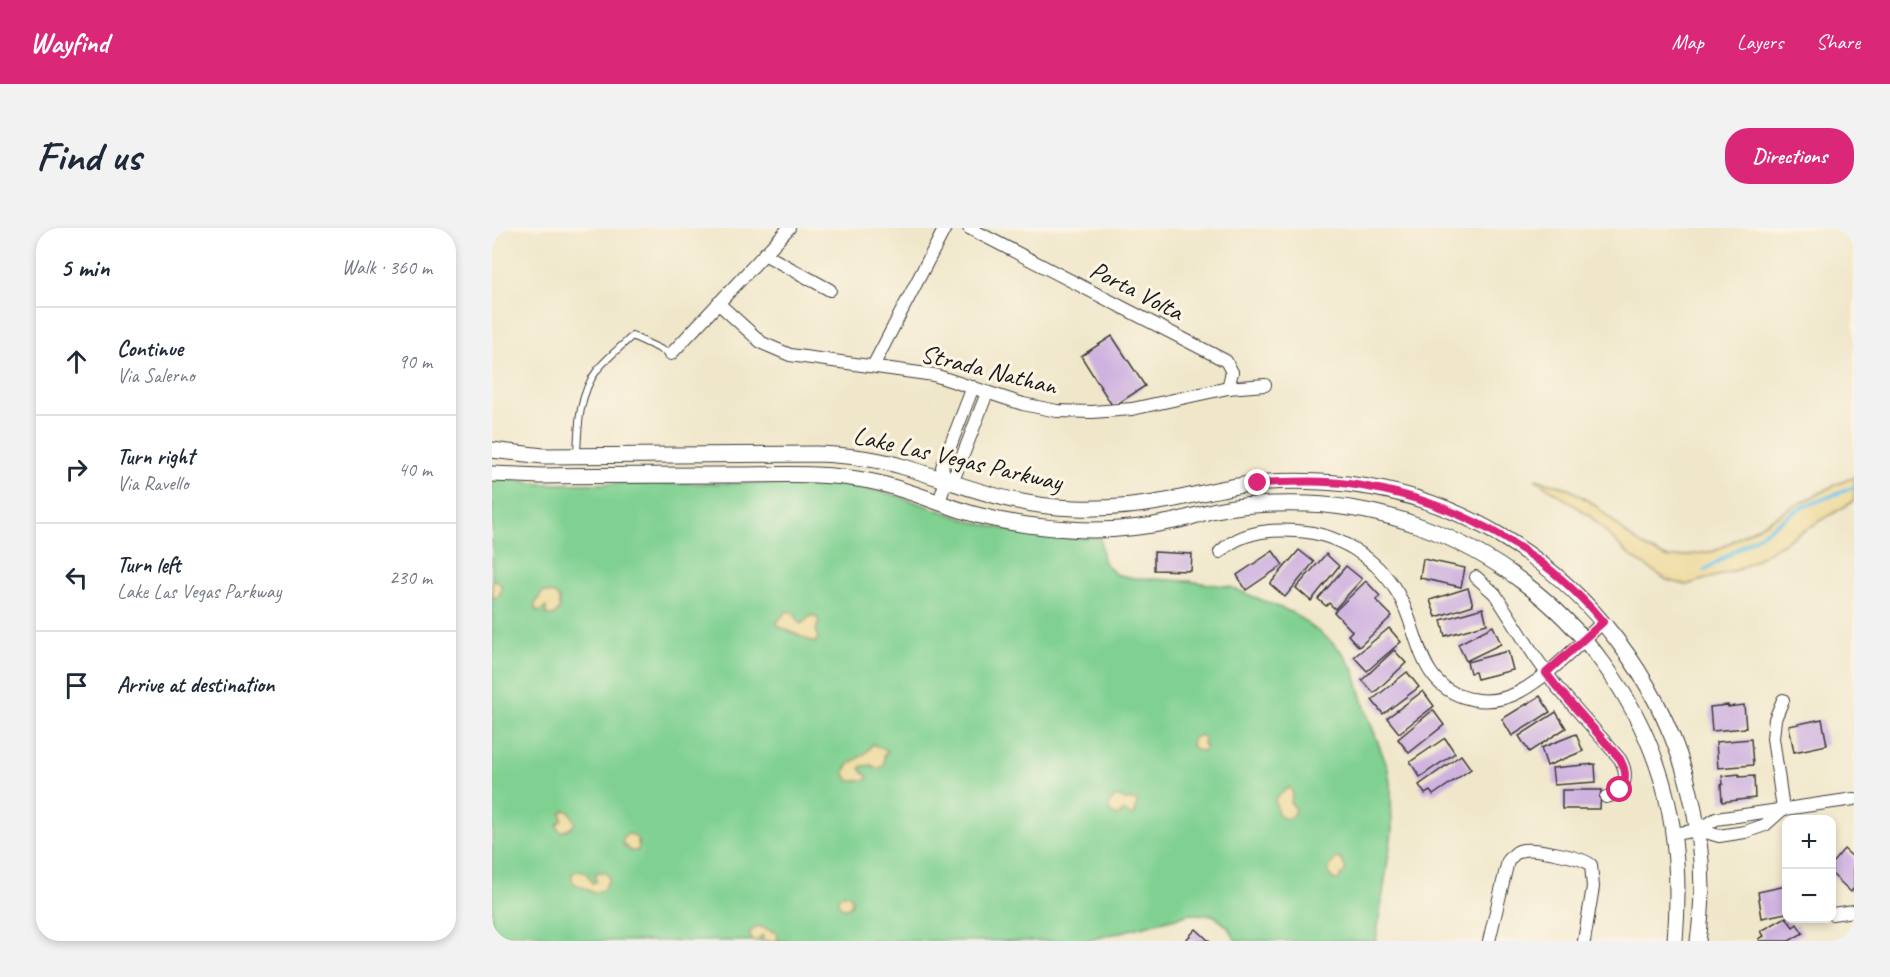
<!DOCTYPE html>
<meta charset="utf-8">
<style>
body{margin:0;font-family:Caveat,sans-serif;background:#f2f2f3;color:#1f2937}
.controls{position:absolute;right:18px;bottom:18px;display:grid;overflow:hidden;border-radius:12px;box-shadow:0 3px 9px #0003}
.controls button{width:54px;height:54px;display:grid;place-items:center;padding:0;border:0;border-bottom:2px solid #e0e1e3;background:#fff;color:#1f2937;font:30px sans-serif}
.stop{position:absolute;width:18px;height:18px;margin:-14px;border:4px solid #db2777;border-radius:50%;background:#fff}
.stop.end{background:#db2777;border-color:#fff;box-shadow:0 2px 6px #0008}
.list{margin:0;padding:0;list-style:none}
h2{display:flex;justify-content:space-between;align-items:center;height:78px;margin:0;padding:0 24px;font-size:26px}
h2 small{font-size:20px;font-weight:400;color:#747a83}
.list li{display:grid;grid-template-columns:39px 1fr auto;gap:18px;align-items:center;box-sizing:border-box;height:108px;padding:0 24px;border-top:2px solid #e0e1e3}
.list b{display:block;font-size:22px;white-space:nowrap}
.list p{margin:0;font-size:20px;white-space:nowrap;color:#747a83}
.list em{font-size:20px;font-style:normal;color:#747a83}
.icon{flex:none;width:33px;height:33px;fill:none;stroke:currentColor;stroke-width:2;stroke-linecap:round;stroke-linejoin:round}
.map{position:relative;flex:none;width:1362px;height:713px;overflow:hidden;border-radius:24px}
header{display:flex;align-items:center;gap:36px;box-sizing:border-box;height:84px;padding:0 30px;background:#db2777;color:#fff}
header strong{font-size:28px}
nav{display:flex;gap:33px;margin-inline-start:auto;font-size:21px}
.intro{display:flex;align-items:center;justify-content:space-between;box-sizing:border-box;height:144px;padding:0 36px}
h1{margin:0;font-size:42px}
.button{padding:15px 27px;border-radius:24px;background:#db2777;color:#fff;font-size:21px;font-weight:700}
main{display:flex;gap:36px;padding:0 36px}
aside{flex:1;background:#fff;border-radius:24px;box-shadow:0 3px 9px #0003}
.map>svg:first-child{display:block}
</style>
<header>
<strong>Wayfind</strong>
<nav><a>Map</a><a>Layers</a><a>Share</a></nav>
</header>
<div class="intro"><h1>Find us</h1><a class="button">Directions</a></div>
<main>
<aside>
<h2>5 min<small>Walk · 360 m</small></h2>
<ul class="list">
<li><svg class="icon" aria-label="ahead" viewBox="0 0 24 24"><path d="M12 20V5M6 11l6-6 6 6"/></svg><div><b>Continue</b><p>Via Salerno</p></div><em>90 m</em></li>
<li><svg class="icon" aria-label="right" viewBox="0 0 24 24"><path d="M7 20v-9h11M14 6l5 5-5 5"/></svg><div><b>Turn right</b><p>Via Ravello</p></div><em>40 m</em></li>
<li><svg class="icon" aria-label="left" viewBox="0 0 24 24"><path d="M17 20v-9H6M10 6l-5 5 5 5"/></svg><div><b>Turn left</b><p>Lake Las Vegas Parkway</p></div><em>230 m</em></li>
<li><svg class="icon" aria-label="arrive" viewBox="0 0 24 24"><path d="M6 21V4h12l-3 4 3 4H6"/></svg><div><b>Arrive at destination</b></div></li>
</ul>
</aside>
<div class="map">
<svg width="1362" height="713" viewBox="0 0 1362 713">
<rect width="100%" height="100%" fill="#fcf5e5"/>
<filter id="ink" filterUnits="userSpaceOnUse"><feTurbulence type="fractalNoise" baseFrequency=".0167" numOctaves="2"/><feDisplacementMap in="SourceGraphic" scale="12" xChannelSelector="R" yChannelSelector="G"/><feConvolveMatrix kernelMatrix="1 2 1 2 8 2 1 2 1" color-interpolation-filters="sRGB"/></filter>
<filter id="wash" filterUnits="userSpaceOnUse"><feTurbulence type="fractalNoise" baseFrequency=".008" numOctaves="4" result="noise"/><feDisplacementMap in="SourceGraphic" scale="24" xChannelSelector="R" yChannelSelector="G"/><feGaussianBlur stdDeviation="1.35" result="paint"/><feColorMatrix in="noise" values="0 0 0 0 0 0 0 0 0 0 0 0 0 0 0 0 0 1.4 0 .05"/><feComposite in="paint" operator="in"/></filter>
<g filter="url(#wash)">
<rect width="100%" height="100%" fill="#f0e7cb"/>
<path fill="#7fd091" stroke="#4e7656" stroke-width="1.5" d="M0,249l49,7 274,-1 27,1 53,11 78,27 50,11 50,5 27,-1 3,24 12,13 19,4 55,3 41,6 63,26 34,25 15,14 12,18 12,41 22,58 3,21 1,42 -16,109h-140l-7,-13 -16,-13 -22,-1 -105,27h-530c-19,-11 -44,-8 -64,-3z"/>
<g fill="#eeda9e" stroke="#857b5d" stroke-width="1.5">
<polygon points="1362,249 1362,273 1248,341 1194,357 1175,352 1136,326 1098,288 1043,251 1076,260 1103,277 1137,308 1158,322 1177,330 1223,323 1301,279 1345,256"/>
<polygon points="0,352 6,353 10,360 7,368 1,370"/>
<polygon points="51,364 63,366 67,371 67,381 62,388 54,387 54,379 48,384 43,382 43,376"/>
<polygon points="295,383 303,386 305,393 309,396 320,387 325,390 327,393 324,404 326,410 323,415 286,398 285,394"/>
<polygon points="708,507 712,510 711,516 714,519 711,523 703,522 699,516 701,510"/>
<path d="M380,516l16,7 -4,4v10l-6,4 -7,-4 -9,1 -2,3 7,7v4l-17,1 -5,-6c-2,-15 21,-15 27,-31z"/>
<polygon points="797,559 801,565 798,574 803,580 801,588 793,591 786,586 783,571"/>
<path d="M626,568l7,4h11l1,2 -2,13h-5l-5,-4 -8,5 -7,-4c-3,-7 1,-14 8,-16z"/>
<polygon points="73,582 78,584 83,595 80,599 70,604 66,601 65,596 70,592 69,585"/>
<polygon points="139,606 145,610 147,619 145,623 138,623 130,615 133,607"/>
<path d="M845,630l4,1 5,11 -8,10h-3c-13,-7 -5,-16 2,-22z"/>
<path d="M89,642l6,4 5,9 4,-1 -1,-8 4,-2 8,1 2,7 -6,10 -10,3c-6,-5 -15,-6 -21,-12v-8z"/>
<circle cx="353" cy="673" r="7"/>
<polygon points="266,698 283,704 286,708 285,713 272,713 270,707 265,713 260,712 257,706 261,701"/>
</g>
<g fill="none" stroke-linecap="round" stroke-linejoin="round">
<polyline stroke="#6bc3e9" stroke-width="4" points="1213,342 1311,279 1362,259"/>
</g>
<g id="blocks">
<g fill="#cfb2e0">
<polygon points="620,108 653,158 621,179 589,128"/>
<polygon points="807,322 822,334 793,369 778,356"/>
<polygon points="781,323 791,337 754,362 745,347"/>
<polygon points="662,324 700,326 699,343 662,342"/>
<polygon points="834,326 847,338 819,373 804,360"/>
<polygon points="931,331 973,340 969,359 928,350"/>
<polygon points="854,338 870,351 843,381 837,375 834,378 826,371"/>
<polygon points="874,353 888,368 884,372 900,388 867,419 856,407 860,403 842,384"/>
<polygon points="976,360 981,377 944,389 938,372"/>
<polygon points="991,380 995,396 953,408 949,392"/>
<polygon points="1001,398 1009,416 974,433 966,416"/>
<polygon points="897,400 909,414 875,443 862,429"/>
<polygon points="902,422 914,435 882,465 870,452"/>
<polygon points="1016,423 1021,442 985,451 983,444 978,445 975,434"/>
<polygon points="915,444 927,459 891,486 880,472"/>
<polygon points="931,463 942,478 907,505 895,490"/>
<polygon points="1048,468 1058,484 1020,508 1010,491"/>
<polygon points="1236,477 1236,479 1252,477 1254,500 1220,503 1218,479"/>
<polygon points="941,482 952,497 917,525 906,511"/>
<polygon points="1064,484 1074,500 1037,524 1027,508"/>
<polygon points="1330,491 1335,517 1302,524 1297,498"/>
<polygon points="1084,506 1091,523 1055,538 1049,520"/>
<polygon points="953,510 963,525 928,549 918,534"/>
<polygon points="1259,511 1261,537 1226,540 1224,514"/>
<polygon points="969,527 979,541 941,567 938,563 933,566 927,557"/>
<polygon points="1103,536 1104,554 1062,557 1060,540"/>
<polygon points="1247,546 1247,549 1262,548 1263,570 1230,574 1229,557 1231,556 1230,548"/>
<polygon points="1070,562 1109,562 1108,581 1070,581"/>
<polygon points="1352,621 1362,630 1362,660 1359,664 1340,646 1340,633 1341,634"/>
<polygon points="1294,658 1294,685 1270,690 1266,664"/>
<polygon points="1294,689 1301,699 1305,696 1311,705 1297,713 1268,713 1267,711 1272,708 1269,703"/>
<polygon points="704,701 717,713 693,713"/>
</g>
</g>
</g>
<g filter="url(#ink)">
<use href="#blocks" fill-opacity="0" stroke="#3c3a36" stroke-width="1.5"/>
<g fill="none" stroke-linecap="round" stroke-linejoin="round">
<g stroke="#3c3a36" stroke-width="8">
<path id="service" d="M85,227c1,-29 2,-62 21,-86 10,-12 23,-22 34,-33l39,18"/>
</g>
<g stroke="#3c3a36" stroke-width="14">
<g id="minor">
<polyline points="477,0 734,133 740,144 736,160"/>
<polyline points="272,26 338,62"/>
<polyline points="226,75 270,115 298,127 442,147 531,176 565,183 600,184 640,181 736,160 773,157"/>
<polyline points="179,126 297,0"/>
<polyline points="381,138 453,0"/>
<polyline points="454,253 450,239 481,159"/>
<polyline points="447,274 454,253 464,245 495,165"/>
<path d="M728,324c20,-20 49,-23 76,-21 41,2 80,26 101,61 24,39 18,95 74,107 16,3 33,1 48,-7 30,-16 59,-47 84,-70"/>
<path d="M984,349l19,17 39,61 22,31 64,73c9,16 6,34 -14,38"/>
<polyline points="1291,581 1281,510 1283,491 1291,472"/>
<polyline points="1207,602 1224,591 1362,571"/>
<polyline points="1181,606 1207,602 1227,608 1253,604 1273,597 1291,581"/>
<polyline points="1340,686 1362,683"/>
<path d="M997,713l19,-80c4,-5 8,-10 15,-11 11,-2 60,7 68,15l2,22 -9,54"/>
</g>
</g>
<g stroke="#3c3a36" stroke-width="17">
<g id="tertiary">
<path d="M0,222l51,6 273,-2c30,1 59,4 88,13 59,18 109,40 172,41 32,1 64,-2 95,-8 29,-6 57,-14 87,-17 29,-3 60,-2 89,1 220,24 382,239 351,457"/>
<path d="M0,246l49,2c65,-1 129,-1 193,-1 45,0 90,-3 135,6 37,7 72,24 108,34 30,8 61,12 92,14 34,3 72,-1 106,-8 14,-3 27,-8 41,-11 30,-6 62,-7 92,-6 157,6 298,114 349,261 20,57 23,116 18,176"/>
</g>
</g>
<use href="#service" stroke="#fff" stroke-width="6"/>
<use href="#minor" stroke="#fff" stroke-width="12"/>
<use href="#tertiary" stroke="#fff" stroke-width="15"/>
</g>
</g>
<g fill="none" stroke-linecap="round" stroke-linejoin="round" filter="url(#ink)">
<path stroke="#db2777" stroke-width="8" d="M766,255c30,-1 60,-3 91,1 98,13 191,62 254,138l-57,51 10,13 64,73c6,11 8,21 0,31"/>
</g>
<g text-anchor="middle" stroke-width="6" stroke-linejoin="round" paint-order="stroke">
<g font-size="26" fill="#1c1c1c" stroke="#fcf5e5">
<text transform="translate(645 62) rotate(27)" y="9">Porta Volta</text>
<text transform="translate(497 141) rotate(14)" y="9">Strada Nathan</text>
<text transform="translate(466 230) rotate(13)" y="9">Lake Las Vegas Parkway</text>
</g>
</g>
</svg>
<div class="controls">
<button>+</button>
<button>−</button>
</div>
<div class="stop" style="left:1128px;top:562px"></div>
<div class="stop end" style="left:766px;top:255px"></div>
</div>
</main>
